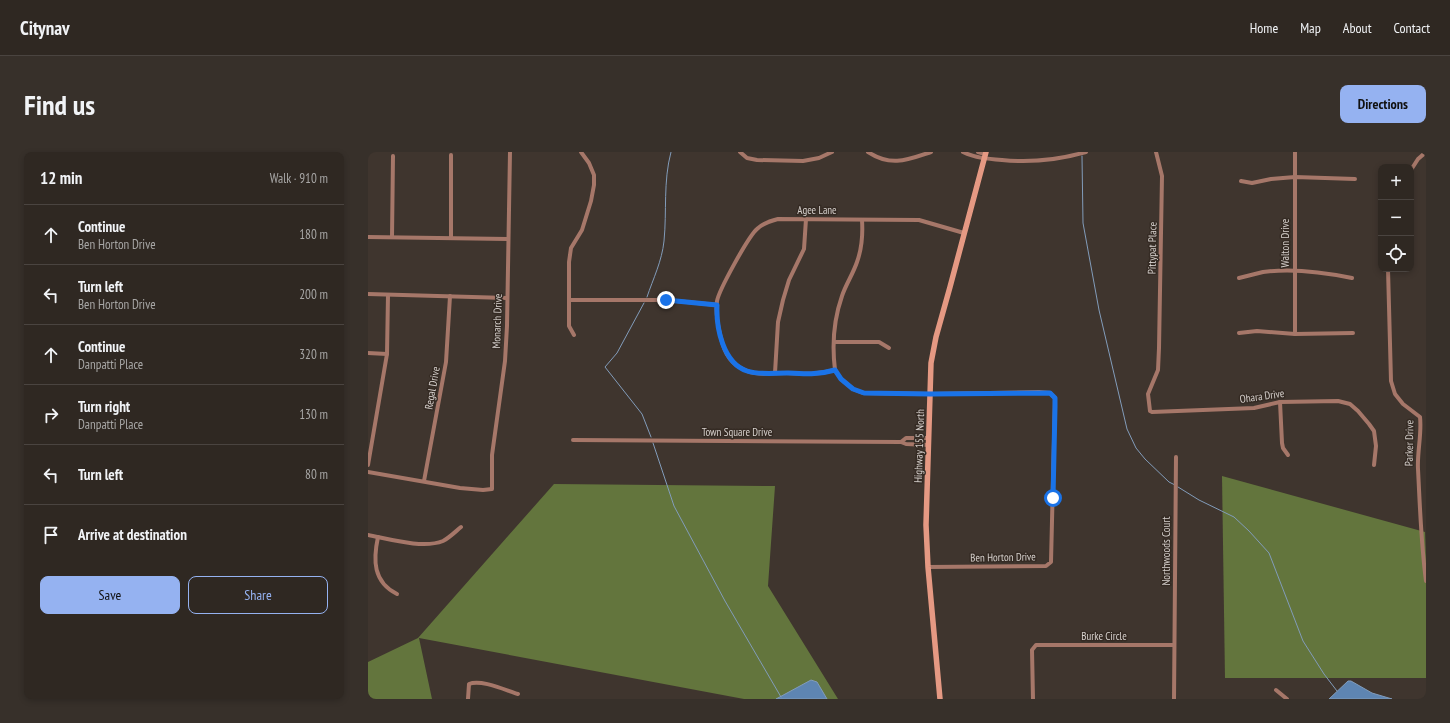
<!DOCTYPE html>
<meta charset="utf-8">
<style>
body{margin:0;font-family:"PT Sans Narrow",sans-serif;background:#37302a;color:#f1f3f6}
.controls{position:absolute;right:12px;top:12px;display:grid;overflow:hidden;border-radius:8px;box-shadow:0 2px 6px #0003}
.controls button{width:36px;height:36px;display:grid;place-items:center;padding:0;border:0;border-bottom:1px solid #4a4440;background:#2f2822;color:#f1f3f6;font:20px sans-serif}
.stop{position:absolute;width:12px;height:12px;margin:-9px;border:3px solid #1a73e8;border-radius:50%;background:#fff}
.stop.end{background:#1a73e8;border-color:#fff;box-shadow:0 1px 4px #0008}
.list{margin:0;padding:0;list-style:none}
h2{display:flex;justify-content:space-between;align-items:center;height:52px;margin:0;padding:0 16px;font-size:17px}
h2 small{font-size:13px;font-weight:400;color:#a7a6a5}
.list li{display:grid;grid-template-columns:26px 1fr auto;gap:12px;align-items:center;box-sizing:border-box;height:60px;padding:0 16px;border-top:1px solid #4a4440}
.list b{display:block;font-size:15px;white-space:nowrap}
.list p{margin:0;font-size:13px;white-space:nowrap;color:#a7a6a5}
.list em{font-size:13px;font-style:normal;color:#a7a6a5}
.actions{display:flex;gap:8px;padding:12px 16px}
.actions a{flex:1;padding:9px 0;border:1px solid #95b2f1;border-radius:8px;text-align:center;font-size:14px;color:#95b2f1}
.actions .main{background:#95b2f1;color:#111}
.icon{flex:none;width:22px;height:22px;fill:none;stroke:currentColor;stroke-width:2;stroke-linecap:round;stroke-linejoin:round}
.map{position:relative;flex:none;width:1058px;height:547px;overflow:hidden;border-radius:8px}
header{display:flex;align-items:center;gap:24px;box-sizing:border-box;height:56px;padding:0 20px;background:#2f2822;border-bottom:1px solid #4a4440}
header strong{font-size:19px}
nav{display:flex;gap:22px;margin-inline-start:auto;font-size:14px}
.intro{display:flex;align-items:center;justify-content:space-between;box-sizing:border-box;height:96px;padding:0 24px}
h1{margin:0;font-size:28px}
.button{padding:10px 18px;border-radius:8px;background:#95b2f1;color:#111;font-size:14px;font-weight:700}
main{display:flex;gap:24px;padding:0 24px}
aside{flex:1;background:#2f2822;border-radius:8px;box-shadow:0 2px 6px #0003}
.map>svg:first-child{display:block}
</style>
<header>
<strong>Citynav</strong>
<nav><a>Home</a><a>Map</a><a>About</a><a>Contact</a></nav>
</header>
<div class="intro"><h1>Find us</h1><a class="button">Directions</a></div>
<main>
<aside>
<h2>12 min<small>Walk · 910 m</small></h2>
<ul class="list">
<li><svg class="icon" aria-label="ahead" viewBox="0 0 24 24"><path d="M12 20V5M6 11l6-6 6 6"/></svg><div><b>Continue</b><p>Ben Horton Drive</p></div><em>180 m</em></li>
<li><svg class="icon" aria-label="left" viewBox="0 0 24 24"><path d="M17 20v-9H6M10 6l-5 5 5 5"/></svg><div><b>Turn left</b><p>Ben Horton Drive</p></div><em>200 m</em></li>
<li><svg class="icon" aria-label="ahead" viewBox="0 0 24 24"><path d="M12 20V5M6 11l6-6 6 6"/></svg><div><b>Continue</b><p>Danpatti Place</p></div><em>320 m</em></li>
<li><svg class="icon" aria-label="right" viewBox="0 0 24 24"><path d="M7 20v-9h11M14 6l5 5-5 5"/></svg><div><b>Turn right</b><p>Danpatti Place</p></div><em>130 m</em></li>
<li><svg class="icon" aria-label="left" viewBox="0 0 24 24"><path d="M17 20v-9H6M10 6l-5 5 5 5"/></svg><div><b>Turn left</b></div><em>80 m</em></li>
<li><svg class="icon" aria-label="arrive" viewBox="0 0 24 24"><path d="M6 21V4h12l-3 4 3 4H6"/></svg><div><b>Arrive at destination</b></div></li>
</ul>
<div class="actions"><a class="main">Save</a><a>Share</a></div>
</aside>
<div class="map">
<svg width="1058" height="547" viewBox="0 0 1058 547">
<rect width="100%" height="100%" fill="#3f352e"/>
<g fill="#63753d">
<polygon points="854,324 1057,380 1058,408 1058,526 857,526"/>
<polygon points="186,332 407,334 400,434 470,547 376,547 51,486 64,547 0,547 0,510 50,486"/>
</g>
<g fill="#5e85b2" stroke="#829cba">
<polygon points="443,528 449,530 459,547 408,547"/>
<polygon points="980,529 983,529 1004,541 1024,547 961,547"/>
</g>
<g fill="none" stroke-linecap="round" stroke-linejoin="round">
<g stroke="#829cba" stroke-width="1">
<polyline points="714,4 715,71 731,158 759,277 768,296 777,307 801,330 807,333"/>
<path d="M279,145c6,-18 15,-36 17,-56 3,-30 -1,-59 7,-89"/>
<polyline points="276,151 249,201 237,215 274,262 283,285"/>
<polyline points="285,291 306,354 357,449 413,545"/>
<polyline points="810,335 831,348 866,365 881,379 901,401 935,489 956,522 969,539"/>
</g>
<g stroke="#a67769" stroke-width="4">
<polyline points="372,0 379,6 389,8 435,9 451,6 464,0"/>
<path d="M500,0c23,15 39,8 63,0"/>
<path d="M595,0c12,6 25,7 39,8 30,3 56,0 84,-8"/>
<polyline points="610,0 617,2"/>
<polyline points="788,0 794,24 791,196 790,218 780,242 782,259 784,260 886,256 912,250 970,249 982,252 990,259 1001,272 1006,279 1008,294 1006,313"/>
<polyline points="927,0 927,182"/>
<polyline points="1043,18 1050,7 1058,0"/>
<polyline points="873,29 884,31 903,27 927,25 987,27"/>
<polyline points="0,85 140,87"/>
<polyline points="24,85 25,4"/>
<polyline points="83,85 83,3"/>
<path d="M1020,117l3,112 4,13 8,10 17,13c2,17 -3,35 -2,52 2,38 3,75 8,112"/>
<path d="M871,126c8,-2 16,-4 24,-6 29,-4 60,0 89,6"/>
<polyline points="0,142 139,146"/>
<polyline points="201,148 298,148 349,153"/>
<polyline points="871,181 889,179 927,182 985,181"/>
<polyline points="206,183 201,174 201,110 203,96 214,78 223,49 226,33 226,23 221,11 213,0"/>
<polyline points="466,190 511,190 521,196"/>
<polyline points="0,201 19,202"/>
<path d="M467,218c-3,-24 -1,-51 7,-74 4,-12 11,-22 15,-34 5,-14 6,-27 5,-42"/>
<polyline points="407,221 410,170 415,148 421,128 436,97 438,67"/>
<polyline points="912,250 914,291 915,296 920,303"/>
<polyline points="205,288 533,290 538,292 561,293"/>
<polyline points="533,290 538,286 561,286"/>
<polyline points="0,313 19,202 20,143"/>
<polyline points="0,320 92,336 115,338 124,337 124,303 137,209 139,174 142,0"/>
<polyline points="56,329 78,210 82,144"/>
<path d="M0,383c21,4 55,14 75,6 6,-3 12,-9 18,-14"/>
<path d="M10,385c-5,23 -5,45 19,57"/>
<path d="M560,415l118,-1 5,-4 4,-164 -5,-5 -11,-1 -108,2 -68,-1 -10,-4 -12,-10 -6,-9c-18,5 -32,4 -51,3 -12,0 -28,3 -39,-3 -5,-2 -11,-6 -15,-11 -9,-11 -15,-43 -13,-58 2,-11 31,-64 40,-72 6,-6 13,-8 21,-10l141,1 45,13"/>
<polyline points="908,538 919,547"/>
<path d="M100,547l1,-15c12,-5 36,6 49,10"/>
<polyline points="665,547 664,498 668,493 806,493"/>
<polyline points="806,547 808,305"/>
</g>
<polyline stroke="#e59983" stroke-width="5.5" points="572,547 560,415 558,373 563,211 568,185 582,135 618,0"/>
</g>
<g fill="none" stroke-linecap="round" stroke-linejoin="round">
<path stroke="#1a73e8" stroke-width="5" d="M298,148l51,5c-1,23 6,58 30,66 12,4 27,2 40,2 17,1 31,2 48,-3l6,9 12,10 11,4 67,1 119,-1 5,5v9l-2,91"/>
</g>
<g text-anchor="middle" stroke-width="3" stroke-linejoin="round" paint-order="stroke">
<g font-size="11" fill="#d6d0cc" stroke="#352b24">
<text x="449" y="62">Agee Lane</text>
<text transform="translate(917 91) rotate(-90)" y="4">Walton Drive</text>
<text transform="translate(784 96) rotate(-89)" y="4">Pittypat Place</text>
<text transform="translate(129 169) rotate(-88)" y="4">Monarch Drive</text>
<text transform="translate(64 236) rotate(-80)" y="4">Regal Drive</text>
<text transform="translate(894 244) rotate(-8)" y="4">Ohara Drive</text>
<text x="369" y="284">Town Square Drive</text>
<text transform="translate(1041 291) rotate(-89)" y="4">Parker Drive</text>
<text transform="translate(551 294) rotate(-88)" y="4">Highway 155 North</text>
<text transform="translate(798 399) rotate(-90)" y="4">Northwoods Court</text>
<text transform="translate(635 405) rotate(-1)" y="4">Ben Horton Drive</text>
<text x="736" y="488">Burke Circle</text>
</g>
</g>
</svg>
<div class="controls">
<button>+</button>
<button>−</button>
<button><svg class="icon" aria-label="locate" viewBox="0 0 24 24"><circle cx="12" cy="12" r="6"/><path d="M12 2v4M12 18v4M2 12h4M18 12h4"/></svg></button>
</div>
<div class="stop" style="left:685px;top:346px"></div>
<div class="stop end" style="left:298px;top:148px"></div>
</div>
</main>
